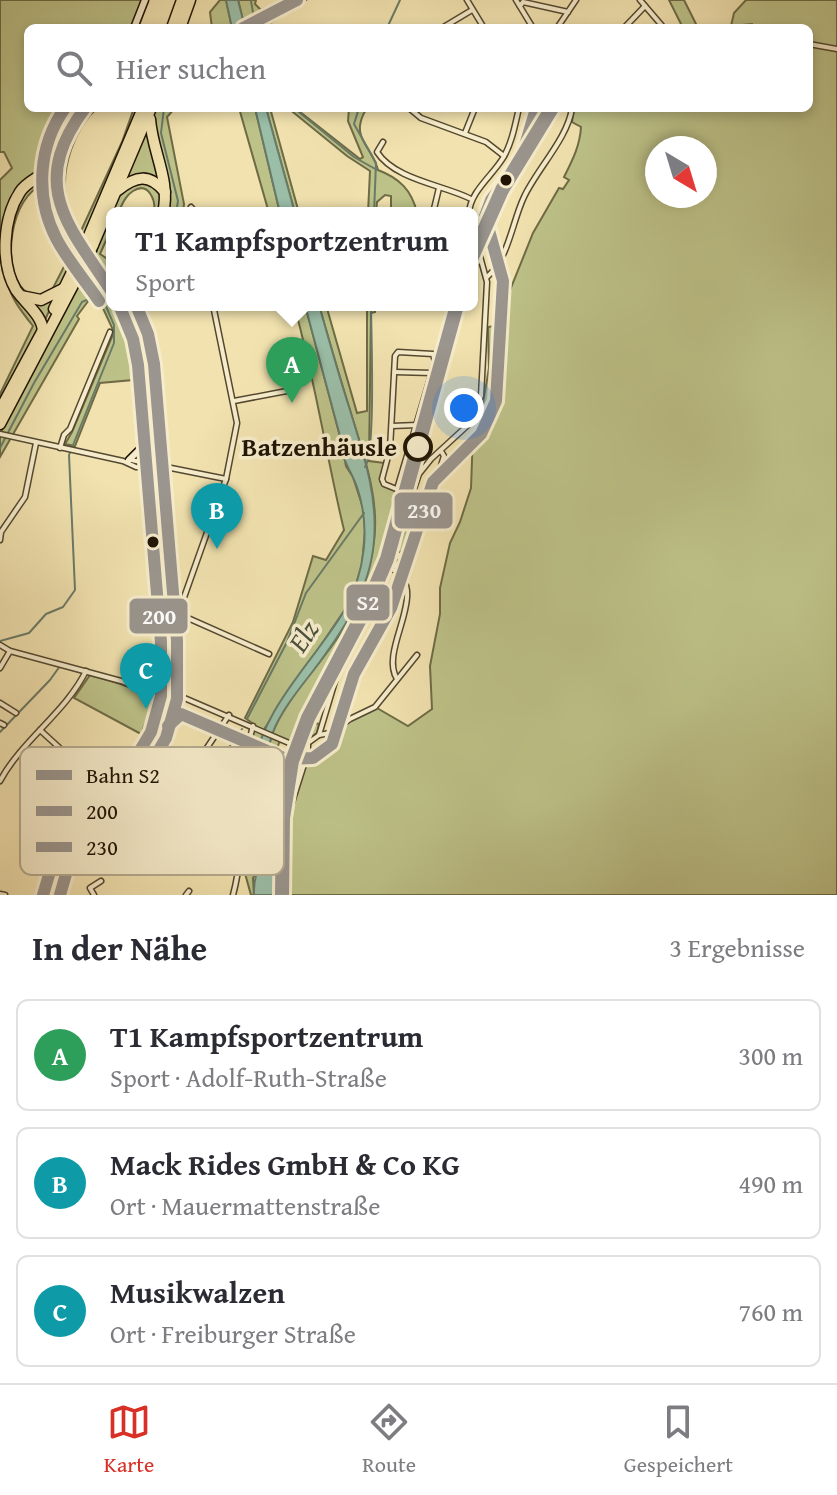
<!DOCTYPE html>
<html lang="de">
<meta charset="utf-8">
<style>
body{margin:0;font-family:"Gentium Book Plus",serif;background:#f7f7f7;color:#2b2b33}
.compass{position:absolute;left:645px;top:136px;width:72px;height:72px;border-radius:50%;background:#fff;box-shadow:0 4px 12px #0003;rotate:142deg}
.you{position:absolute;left:464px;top:408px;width:28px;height:28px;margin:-20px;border:6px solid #fff;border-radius:50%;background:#1a73e8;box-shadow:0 0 0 12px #1a73e833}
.badge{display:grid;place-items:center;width:52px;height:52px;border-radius:50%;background:#d93025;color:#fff;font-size:26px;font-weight:700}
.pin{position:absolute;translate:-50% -66px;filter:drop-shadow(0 2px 4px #0008)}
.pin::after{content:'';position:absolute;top:42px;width:28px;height:24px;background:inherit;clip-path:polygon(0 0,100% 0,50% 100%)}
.popup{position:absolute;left:106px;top:207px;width:372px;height:104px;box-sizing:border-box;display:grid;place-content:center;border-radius:12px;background:#fff;filter:drop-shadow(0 2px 6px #0005);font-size:26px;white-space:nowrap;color:#7c7c81}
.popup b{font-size:30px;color:#2b2b33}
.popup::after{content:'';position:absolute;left:50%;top:100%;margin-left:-16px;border:16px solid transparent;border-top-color:#fff}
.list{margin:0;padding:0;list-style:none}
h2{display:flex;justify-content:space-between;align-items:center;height:104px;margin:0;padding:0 32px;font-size:34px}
h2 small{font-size:26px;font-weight:400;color:#7c7c81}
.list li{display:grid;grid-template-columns:52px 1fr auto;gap:24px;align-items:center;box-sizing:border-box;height:112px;margin:0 16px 16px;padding:0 16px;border:2px solid #e1e1e2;border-radius:12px}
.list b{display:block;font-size:30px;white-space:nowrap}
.list p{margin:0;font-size:26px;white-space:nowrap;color:#7c7c81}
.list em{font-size:26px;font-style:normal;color:#7c7c81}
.icon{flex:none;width:44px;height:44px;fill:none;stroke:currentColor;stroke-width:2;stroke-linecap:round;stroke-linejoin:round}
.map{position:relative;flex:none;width:837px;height:895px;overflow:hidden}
.search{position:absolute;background:#fff;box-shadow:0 4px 12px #0003;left:24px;right:24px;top:24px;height:88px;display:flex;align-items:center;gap:20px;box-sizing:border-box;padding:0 28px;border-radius:12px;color:#7c7c81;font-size:30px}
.sheet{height:488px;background:#fff}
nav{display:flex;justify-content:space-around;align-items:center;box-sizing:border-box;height:112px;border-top:2px solid #e1e1e2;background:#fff;font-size:22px;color:#7c7c81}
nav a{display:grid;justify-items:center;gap:4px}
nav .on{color:#d93025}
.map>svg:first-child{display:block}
</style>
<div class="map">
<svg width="837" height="895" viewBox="0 0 837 895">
<rect width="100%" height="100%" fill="#f1e2af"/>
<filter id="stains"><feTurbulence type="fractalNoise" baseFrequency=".0025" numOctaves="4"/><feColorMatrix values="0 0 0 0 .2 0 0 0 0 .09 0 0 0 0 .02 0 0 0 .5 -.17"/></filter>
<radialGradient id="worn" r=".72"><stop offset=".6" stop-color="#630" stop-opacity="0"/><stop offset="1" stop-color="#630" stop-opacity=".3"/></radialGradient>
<g fill="#bdc288" stroke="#6e6b46" stroke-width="2" fill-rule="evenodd">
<path d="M0,0h148l-10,28h-110v80h69c-22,20 -36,59 -31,89 2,12 8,25 14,36l42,-91 12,-34h41l-8,9 17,87 -1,9h-29c2,-12 -5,-32 -21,-22 -8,5 -11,14 -15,22h-6v14l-12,27 12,8v43h16l10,34 6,40 -44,4 -25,63 -10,-2 7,-12 42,-100 -12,-26 -6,-6h-7l-12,16 2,3 -79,138v-23l97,-183 -13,-17 -39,86 -45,83v-9l33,-68c-12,-15 -24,-30 -27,-50 -3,-15 4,-36 -6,-49v-47l12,-12 -8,-16h-4zM43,185l7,3 12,40 11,21 -21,41 -11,6c-5,-1 -12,-2 -17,-6 -24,-22 -13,-95 19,-105z"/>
<polygon points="220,0 226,0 232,28 212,28 210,12"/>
<polygon points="238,0 256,0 255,4 261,10 283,0 306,0 263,28 245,28"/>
<polygon points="669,0 684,0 698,28 683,28"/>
<path d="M746,0h91v895h-552l4,-83 19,-60 15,-7 31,-27 23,-10 31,18 24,-17 -2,-43 10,-52v-26l10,-45 10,-21 11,-34 2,-55 7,-12 9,-53 -1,-41 6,-1 6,-11 33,-82 26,-45 4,1 6,-9 -5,-3c8,-16 16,-31 17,-50l-9,-5 2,-14h235v-63l22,4 -22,-7v-14h-56l-1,-4 -21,2 3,-13zM657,148h48v48h-48z"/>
<polygon points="239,108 255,108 280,213 269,213"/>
<polygon points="266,108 270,108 299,213 295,213"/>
<path d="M288,108h7l65,51 3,-2 -15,-36 1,-13h18c-19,29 5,37 11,62 21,8 34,20 39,43h-26v-17l-6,-1 -8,7 -1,11h-8l2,-42 -23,-15z"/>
<path d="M294,305h11l36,135 5,26 7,11 10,31 2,22 -3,35 -10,32 -8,14 -79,117 -12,46 5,95 -5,9 1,17h-3l-7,-25 -6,-1 4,-79 13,-65 -10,-7 48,-96 20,-66 13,4 18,-30c-18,-75 -29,-151 -50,-225z"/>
<path d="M319,305h7l31,108 10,-2v-106h8v7l-4,1 -2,148 16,2 -5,18 3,4 20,9c-9,32 -16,65 -28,95 -22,54 -58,100 -79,154l-12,-3 -5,3 -5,15 -2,59 8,1v77h-3c-8,-53 -22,-110 -4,-163 10,-28 40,-60 58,-85 23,-31 38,-68 43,-106 6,-44 -12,-90 -24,-131 -11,-35 -21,-70 -31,-105z"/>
<polygon points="414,503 420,504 409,535 410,540 404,551 399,552 398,550"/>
<polygon points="162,557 164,558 167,597 178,602 172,609 162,604"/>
<polygon points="169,633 178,690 169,680"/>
<path d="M334,672l-4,12 -6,5 -9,34 4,1 -2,9 -12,8 1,9 -16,43h-2c10,-43 23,-82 46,-121z"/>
<path d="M90,675c18,6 56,12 62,31l-11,28 -67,-36z"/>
<polygon points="130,776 189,826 184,832 176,826 154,853 142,851 126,835 143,814 118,794"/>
</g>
<g fill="#9bbea8" stroke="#697a67" stroke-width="2">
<polygon points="226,0 238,0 245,28 232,28"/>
<polygon points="255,108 266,108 295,213 280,213"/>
<path d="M305,305h14c10,35 20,71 31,105 13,43 28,85 24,131 -4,50 -32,92 -61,130 -14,18 -32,40 -40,61 -18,53 -4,110 4,163h-23c-1,-16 4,-23 5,-37 -2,-29 -9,-59 -6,-87 8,-63 60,-108 91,-160 21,-38 27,-83 13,-124 -7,-19 -15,-25 -16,-47z"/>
</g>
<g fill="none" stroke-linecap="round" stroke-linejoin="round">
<g stroke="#697a67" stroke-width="2">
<polyline points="251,1 254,18"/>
<polyline points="257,27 257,28"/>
<polyline points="387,28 400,0"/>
<polyline points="164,108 161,133 178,201 176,213"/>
<polyline points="294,108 354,157 377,170"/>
<polyline points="359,108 354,124 376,163 374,213"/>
<polyline points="0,448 34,383 82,302 107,291"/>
<path d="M365,467c11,-16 6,-136 6,-162"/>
<polyline points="0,641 29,633 46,614 63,607 75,590 69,455 114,343 114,325 101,295"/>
<polyline points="247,719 287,642 306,593 364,513"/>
<polyline points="0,732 50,680 60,666"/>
<polyline points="183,820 196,808 210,774 242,729"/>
<path d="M52,895c19,-20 38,-53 68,-46"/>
</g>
<g stroke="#544830" stroke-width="7">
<g id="street">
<polyline points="467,0 484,28"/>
<polyline points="516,0 533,28"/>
<polyline points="640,0 664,28"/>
<polyline points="520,6 523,2 568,12"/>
<polyline points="625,27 645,6"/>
<polyline points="442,28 472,10"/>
<polyline points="557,28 576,0"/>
<polyline points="809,44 837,49"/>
<polyline points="409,108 421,118 486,142 504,156"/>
<polyline points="465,133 475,108"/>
<path d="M383,142l-6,10c18,28 67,33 94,47"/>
<polyline points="191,207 196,213"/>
<polyline points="433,213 439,188"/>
<path d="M469,213c1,-21 23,-37 34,-55 9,-15 12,-33 16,-50"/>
<path d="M487,277c22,-19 25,-55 37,-80 13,-28 44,-59 48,-89"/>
<polyline points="395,372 432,373"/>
<polyline points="234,401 292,390"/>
<polyline points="150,417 151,446 163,459 163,468"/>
<polyline points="392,426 417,425"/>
<polyline points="0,434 123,461 136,467 163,468"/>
<polyline points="60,448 64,435 70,429 110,332"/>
<polyline points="131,460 226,479"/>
<polyline points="397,489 435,362 433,354 398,352 395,356 390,449 382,479 384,484 411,495"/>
<polyline points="0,540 1,532 25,497 36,443"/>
<path d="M390,568c28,-9 45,-85 54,-112l-3,-5"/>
<path d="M392,569c40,21 -14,80 5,110"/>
<polyline points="172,611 269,654"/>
<polyline points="158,612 172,611 182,603 226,479 237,423 213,305"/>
<polyline points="0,645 10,651 121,681 153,694 174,698"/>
<polyline points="0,668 10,651"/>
<polyline points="135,685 168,691 289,743 308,743 319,735 339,668 376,603 419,474 431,459 468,425 481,396 487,282 472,227"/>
<polyline points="145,685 156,678 161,670"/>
<polyline points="0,703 16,713"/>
<polyline points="157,714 174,698"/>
<polyline points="0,723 4,725"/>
<polyline points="40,730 87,773"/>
<polyline points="319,735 330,733 350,719 375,707 417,655"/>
<polyline points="174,758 180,751 198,761 229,715"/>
<path d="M0,781c22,-41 65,-68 86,-110"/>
<polyline points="244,816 222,819 213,811 228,775 237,764 245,764"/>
<polyline points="194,830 226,850 232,864 238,869"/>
<polyline points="0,894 5,895"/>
<polyline points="94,895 90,888 101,881"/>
<polyline points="186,895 189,891"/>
<path d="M233,895c15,-56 4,-113 20,-169"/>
<polyline points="285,895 289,812 308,752 308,743"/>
</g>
</g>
<g stroke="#1f1405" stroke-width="9">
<g id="secondary">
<polyline points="134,28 145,0"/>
<polyline points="243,28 297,0"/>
<path d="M78,243c-29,-44 -27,-95 7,-135"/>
<polyline points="92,262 112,292"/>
<polyline points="129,460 144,445"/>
<polyline points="147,483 159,470"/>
<polyline points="43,895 51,868 61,851 136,757 151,732 161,696 161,642 138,365 133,339 119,305"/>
</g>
</g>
<g stroke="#1f1405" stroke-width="13">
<g id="highway">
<polyline points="172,28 182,0"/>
<polyline points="180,28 190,0"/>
<path d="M150,119c2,32 21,62 13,94"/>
<polyline points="37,178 57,181"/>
<path d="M118,190c18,-14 31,-17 47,2"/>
<polyline points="88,238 143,108"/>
<polyline points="93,245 151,108"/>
<polyline points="102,276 112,271"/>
<polyline points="21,296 41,300 63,289"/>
<polyline points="54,309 76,264"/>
<path d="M43,331c-1,-16 -18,-28 -27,-41 -16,-27 -13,-72 4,-98 7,-11 20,-14 29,-24 4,-5 6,-11 11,-15"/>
<polyline points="0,410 43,330"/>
<polyline points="0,424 81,270"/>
</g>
</g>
<use href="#street" stroke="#f6eccb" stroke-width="4"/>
<use href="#secondary" stroke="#f6eccb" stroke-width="6"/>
<use href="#highway" stroke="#f1e2af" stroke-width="10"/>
<g stroke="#1f1405" stroke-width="13" stroke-linecap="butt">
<g id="highway-bridge">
<polyline points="76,264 88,238"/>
<polyline points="81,270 93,245"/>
</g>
</g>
<use href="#highway-bridge" stroke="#f1e2af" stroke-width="10"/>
<g stroke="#f6eccb" stroke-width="18">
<g id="bus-1">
<polyline points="243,28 297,0"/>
<path d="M85,108c-58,78 -16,118 27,184"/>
<polyline points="43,895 51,868 61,851 136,757 151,732 161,696 161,642 138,365 133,339 119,305"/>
</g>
</g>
<g stroke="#f6eccb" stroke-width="18">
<g id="bus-2">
<path d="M65,108c-27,38 -30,89 -9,130 12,23 29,42 43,63"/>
<polyline points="485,216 491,200 521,159 535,112"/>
<polyline points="168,726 181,714 286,759 313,758 332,744 354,674 391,608 433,482 481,434 496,401 503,281 487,223"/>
<polyline points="60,895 66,874 74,860 150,765 166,738 177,699 177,641 154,364 148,334 136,305"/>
</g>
</g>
<use href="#bus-1" stroke="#9a958e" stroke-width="12"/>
<use href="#bus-2" stroke="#9a958e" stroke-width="12"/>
<g stroke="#f6eccb" stroke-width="20">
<g id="rail-1">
<polyline points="472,257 502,190 552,108"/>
<polyline points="282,895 283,818 292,761 308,718 367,606 387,559 457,305"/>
</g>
</g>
<use href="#rail-1" stroke="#9a958e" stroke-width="14"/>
</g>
<g fill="#1f1405" stroke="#f6eccb" stroke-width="3">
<circle cx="506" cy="180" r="7"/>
<circle cx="153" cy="542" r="7"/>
</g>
<circle fill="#f6eccb" stroke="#1f1405" stroke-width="4" cx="418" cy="447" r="13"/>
<g text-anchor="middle" stroke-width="7" stroke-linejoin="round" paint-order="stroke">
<g font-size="26" font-weight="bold" fill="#1f1405" stroke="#f6eccb" text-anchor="end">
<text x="397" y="456">Batzenhäusle</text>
</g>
<g font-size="28" font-style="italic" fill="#4a503e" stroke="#f6eccb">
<text transform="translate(303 636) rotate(-57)" y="10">Elz</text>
</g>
</g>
<rect x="20" y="747" width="264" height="128" rx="12" fill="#f6eccb" stroke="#b6ab90" stroke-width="2"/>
<rect x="36" y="770" width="36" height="10" fill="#9a958e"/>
<rect x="36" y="806" width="36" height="10" fill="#9a958e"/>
<rect x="36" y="842" width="36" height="10" fill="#9a958e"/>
<g font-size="22" fill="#1f1405">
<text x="86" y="783">Bahn S2</text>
<text x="86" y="819">200</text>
<text x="86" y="855">230</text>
</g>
<g stroke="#f6eccb" stroke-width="3">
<rect x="393" y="491" width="61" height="39" rx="8" fill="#9a958e"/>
<rect x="345" y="583" width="46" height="39" rx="8" fill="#9a958e"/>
<rect x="128" y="597" width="61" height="38" rx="8" fill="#9a958e"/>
</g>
<g font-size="22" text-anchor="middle" font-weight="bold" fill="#fff">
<text x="424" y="518">230</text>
<text x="368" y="610">S2</text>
<text x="159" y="624">200</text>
</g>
<rect width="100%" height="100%" filter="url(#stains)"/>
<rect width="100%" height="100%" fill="url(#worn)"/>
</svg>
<svg class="compass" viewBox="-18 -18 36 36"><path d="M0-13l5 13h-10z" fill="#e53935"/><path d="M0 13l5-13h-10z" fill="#7c7c81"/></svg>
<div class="you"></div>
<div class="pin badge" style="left:292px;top:403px;background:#2e9e5b">A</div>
<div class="popup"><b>T1 Kampfsportzentrum</b>Sport</div>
<div class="pin badge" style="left:217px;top:549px;background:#0f9aa8">B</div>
<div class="pin badge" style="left:146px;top:709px;background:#0f9aa8">C</div>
<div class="search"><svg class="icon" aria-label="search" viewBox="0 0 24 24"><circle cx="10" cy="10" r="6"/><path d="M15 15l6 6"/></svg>Hier suchen</div>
</div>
<section class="sheet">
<h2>In der Nähe<small>3 Ergebnisse</small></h2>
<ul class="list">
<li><span class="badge" style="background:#2e9e5b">A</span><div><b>T1 Kampfsportzentrum</b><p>Sport · Adolf-Ruth-Straße</p></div><em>300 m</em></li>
<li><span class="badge" style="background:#0f9aa8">B</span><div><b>Mack Rides GmbH &amp; Co KG</b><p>Ort · Mauermattenstraße</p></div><em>490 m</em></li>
<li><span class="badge" style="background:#0f9aa8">C</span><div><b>Musikwalzen</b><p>Ort · Freiburger Straße</p></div><em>760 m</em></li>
</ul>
</section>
<nav>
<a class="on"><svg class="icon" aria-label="map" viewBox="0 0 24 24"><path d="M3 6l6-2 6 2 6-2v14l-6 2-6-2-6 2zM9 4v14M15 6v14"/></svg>Karte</a>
<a><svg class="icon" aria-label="directions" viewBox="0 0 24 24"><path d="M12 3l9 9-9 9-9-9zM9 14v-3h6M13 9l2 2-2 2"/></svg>Route</a>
<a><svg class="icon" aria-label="saved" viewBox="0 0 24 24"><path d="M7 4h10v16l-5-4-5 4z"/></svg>Gespeichert</a>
</nav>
